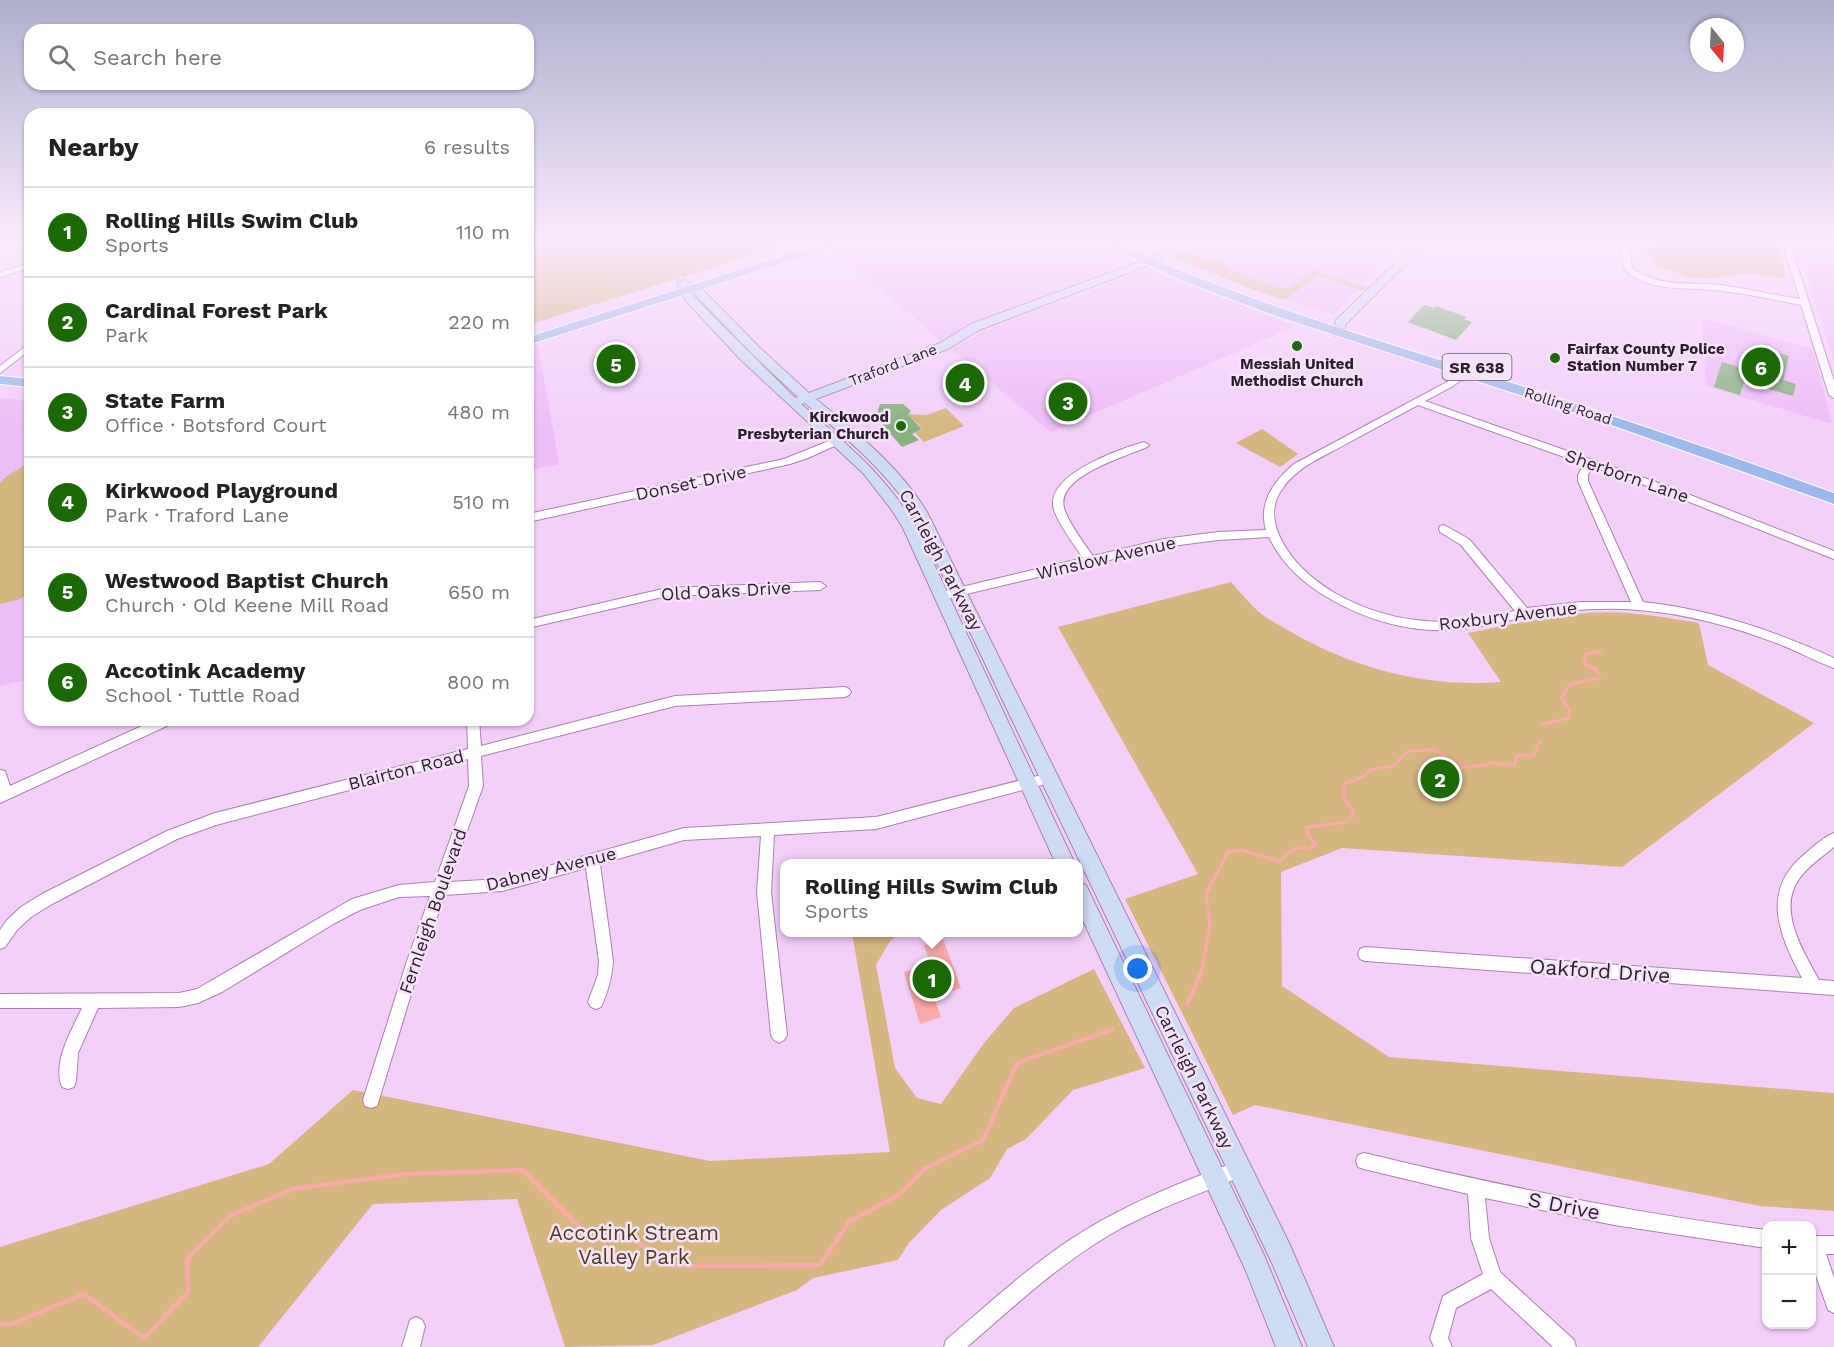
<!DOCTYPE html>
<meta charset="utf-8">
<style>
body{margin:0;font-family:"Work Sans",sans-serif;background:#f6f6f6;color:#222}
.controls{position:absolute;right:18px;bottom:18px;display:grid;overflow:hidden;border-radius:12px;box-shadow:0 2px 4px #0004}
.controls button{width:54px;height:54px;display:grid;place-items:center;padding:0;border:0;border-bottom:2px solid #e0e0e0;background:#fff;color:#222;font:30px sans-serif}
.compass{position:absolute;left:1690px;top:18px;width:54px;height:54px;border-radius:50%;background:#fff;box-shadow:0 2px 4px #0004;rotate:162deg}
.you{position:absolute;left:1138px;top:969px;width:21px;height:21px;margin:-15px;border:4px solid #fff;border-radius:50%;background:#1a73e8;box-shadow:0 0 0 9px #1a73e833}
.badge{display:grid;place-items:center;width:39px;height:39px;border-radius:50%;background:#1c6805;color:#fff;font-size:20px;font-weight:700}
.pin{position:absolute;translate:-50% -50%;border:3px solid #fff;box-shadow:0 2px 6px #0006}
.popup{position:absolute;left:780px;top:859px;width:303px;height:78px;box-sizing:border-box;display:grid;place-content:center;border-radius:12px;background:#fff;filter:drop-shadow(0 2px 4px #0005);font-size:20px;white-space:nowrap;color:#767676}
.popup b{font-size:22px;color:#222}
.popup::after{content:'';position:absolute;left:50%;top:100%;margin-left:-12px;border:12px solid transparent;border-top-color:#fff}
.list{margin:0;padding:0;list-style:none}
h2{display:flex;justify-content:space-between;align-items:center;height:78px;margin:0;padding:0 24px;font-size:26px}
h2 small{font-size:20px;font-weight:400;color:#767676}
.list li{display:grid;grid-template-columns:39px 1fr auto;gap:18px;align-items:center;box-sizing:border-box;height:90px;padding:0 24px;border-top:2px solid #e0e0e0}
.list b{display:block;font-size:22px;white-space:nowrap}
.list p{margin:0;font-size:20px;white-space:nowrap;color:#767676}
.list em{font-size:20px;font-style:normal;color:#767676}
.icon{flex:none;width:33px;height:33px;fill:none;stroke:currentColor;stroke-width:2;stroke-linecap:round;stroke-linejoin:round}
.map{position:relative;flex:none;width:1834px;height:1347px;overflow:hidden}
.search{position:absolute;background:#fff;box-shadow:0 2px 4px #0004;left:24px;top:24px;width:510px;height:66px;display:flex;align-items:center;gap:15px;box-sizing:border-box;padding:0 21px;border-radius:18px;color:#767676;font-size:22px}
.panel{position:absolute;background:#fff;box-shadow:0 2px 4px #0004;left:24px;top:108px;width:510px;height:618px;border-radius:18px}
.map>svg:first-child{display:block}
</style>
<div class="map">
<svg width="1834" height="1347" viewBox="0 0 1834 1347">
<rect width="100%" height="100%" fill="#f3cffa"/>
<g fill="#eebdf8">
<polygon points="865,240 1088,240 1133,263 970,323 942,342 835,250"/>
<polygon points="1138,240 1404,240 1334,315 1238,283 1207,267"/>
<polygon points="1796,240 1834,240 1834,361 1826,337"/>
<polygon points="1141,271 1152,271 1296,326 1051,432 952,350 984,330"/>
<polygon points="1702,318 1813,349 1832,424 1706,386"/>
<polygon points="538,345 559,464 528,470 528,348"/>
<polygon points="0,398 30,401 30,679 0,686"/>
</g>
<g fill="#d5b681">
<polygon points="528,240 802,240 528,325"/>
<polygon points="1675,240 1754,242 1756,240 1779,240 1786,279 1747,273 1709,279 1690,278 1654,265 1655,260 1645,252 1648,247"/>
<path d="M1187,251l42,15 -1,3 40,15 5,-1 -1,3c16,6 22,0 34,-11l-4,-4 8,3 3,-3 -5,-3 59,20 -5,3 -43,-16 -34,25 -35,-12 32,13 -3,-1 -104,-42h3l-3,-2 2,-3z"/>
<polygon points="963,371 984,389 968,396 947,378"/>
<polygon points="946,408 964,426 924,442 915,433 923,429 915,421 908,423 905,420 909,414 927,415"/>
<polygon points="1262,429 1298,454 1280,467 1236,443"/>
<polygon points="30,462 30,593 17,600 0,604 0,483 7,476"/>
<path d="M1231,582c9,10 18,21 28,30 8,7 19,12 27,17 65,39 140,59 215,53l-33,-49c40,-8 79,-17 120,-20 37,-3 74,4 111,10l9,42 106,58 -192,144 -280,-19 -61,24 1,114 107,71 445,36v118l-74,-5 -505,-101 -22,10 -108,-216 73,-25 -140,-247z"/>
<polygon points="852,933 900,933 890,941 876,965 895,1068 917,1098 941,1104 984,1043 1014,1008 1094,969 1145,1068 1073,1090 1026,1139 1007,1149 990,1178 941,1210 909,1243 898,1260 813,1278 797,1290 653,1345 565,1347 517,1199 373,1204 258,1347 0,1347 0,1247 269,1164 353,1090 710,1161 890,1152"/>
</g>
<polygon fill="#f8a9a8" points="943,939 961,988 934,996 941,1017 920,1024 904,972 930,963 924,945"/>
<g fill="none" stroke-linecap="round" stroke-linejoin="round">
<g stroke="#f8a9a8" stroke-width="3">
<polyline points="1542,725 1568,718 1570,711 1561,699 1570,684 1600,678 1596,669 1584,664 1586,654 1601,651"/>
<polyline points="1201,975 1210,925 1206,894 1228,852 1242,850 1279,861 1297,847 1310,849 1316,845 1308,836 1307,827 1348,822 1354,813 1344,799 1344,784 1365,776 1369,770 1393,766 1408,751 1435,750 1464,768 1494,763 1514,765 1517,755 1534,756 1540,741"/>
</g>
<g stroke="#f8a9a8" stroke-width="4.5">
<polyline points="1187,1004 1201,973"/>
<polyline points="0,1324 12,1324 84,1294 144,1338 188,1292 187,1259 232,1215 293,1189 405,1174 523,1170 593,1241 623,1233 676,1266 820,1265 849,1222 900,1194 924,1169 983,1140 1017,1063 1113,1029"/>
</g>
</g>
<g fill="#87b27f">
<polygon points="1424,305 1434,308 1436,306 1467,317 1464,319 1472,322 1456,340 1408,322"/>
<polygon points="1768,350 1789,356 1783,380 1796,384 1793,396 1744,382 1740,395 1714,387 1722,362 1761,374"/>
<polygon points="880,404 903,404 911,411 908,415 922,429 912,434 919,440 902,447 876,417"/>
</g>
<g fill="none" stroke-linecap="round" stroke-linejoin="round">
<g stroke="#aa81b2" stroke-width="2">
<g id="street">
<polygon points="15,240 23,240 30,247 30,254"/>
<polygon points="1513,240 1542,240 1532,245"/>
<path d="M1620,240h8l4,28c27,20 59,14 90,17 26,4 52,10 78,14l-19,-59h8l45,141v17l-5,-3 -28,-90c-26,-5 -52,-11 -78,-14 -33,-5 -74,3 -99,-22z"/>
<polygon points="30,263 30,268 0,277 0,272"/>
<polygon points="30,343 30,350 0,373 0,366"/>
<path d="M1474,363l4,3 -1,2 -24,18 -28,15 242,85 167,65v8l-175,-69 -66,-23 -5,8v6l55,121c67,7 130,28 191,56v10c-17,-6 -33,-15 -50,-22 -46,-18 -95,-32 -145,-36 -38,-3 -77,0 -113,7 -26,5 -51,12 -77,13 -40,2 -82,-10 -117,-30 -27,-15 -50,-35 -63,-63l-51,3 -54,7 -223,53 -6,-4 6,-4 142,-34c-8,-12 -25,-35 -29,-48 -11,-35 66,-61 90,-68l5,3 -2,2c-22,10 -91,29 -83,61 3,12 21,37 29,48l71,-17 54,-7 48,-2c-8,-28 8,-49 28,-66l153,-82zM1418,405l166,59 -6,11v6l53,121h-50l-54,6 -58,-69 -25,-14 -4,1 -1,3 1,3 21,13 54,66c-32,7 -65,14 -99,9 -51,-6 -115,-35 -137,-85 -7,-16 -7,-33 4,-47 15,-22 40,-31 63,-44 24,-13 48,-26 72,-39z"/>
<polygon points="851,432 856,435 854,437 808,458 790,464 528,522 528,514 784,459"/>
<polygon points="820,582 826,586 820,590 667,596 528,628 528,620 667,588"/>
<path d="M845,687l4,2 2,3 -2,3 -4,2 -170,9 -194,50 2,30 -34,96 53,-3 182,-51 192,-11 173,-44 5,1 2,4 -2,4 -5,1 -173,46 -102,6 -3,57 16,143 -3,5 -5,3 -5,-3 -3,-5 -14,-143 4,-56 -77,4 -84,24 13,97c-1,16 -5,31 -12,46l-5,2 -5,-2 -3,-5 10,-27 1,-14 -13,-93 -84,23 -57,4 -24,66 -42,139 -2,6 -6,2 -6,-2 -2,-6 44,-139 23,-65 -31,1 -39,13 -25,13 -113,69 -24,11 -19,4 -81,1 -20,45 -2,28 -2,6 -6,2 -6,-2c-10,-25 10,-57 20,-79h-82v-14l179,-1 18,-4 155,-90 47,-14 36,-3 34,-96 -1,-27 -252,66 -39,14 -125,65 -21,13 -14,13 -12,17 -5,2v-19l7,-10 14,-13 21,-13 125,-63 48,-18 253,-64 -1,-29h12l2,26 194,-50z"/>
<polygon points="155,720 173,720 171,724 0,803 0,770 5,771 10,786"/>
<path d="M1834,833v14c-12,10 -26,19 -35,32 -22,31 4,72 20,101l15,1v14l-469,-34 -5,-2 -2,-5 2,-5 5,-2 437,31c-24,-45 -42,-89 5,-126 8,-7 17,-15 27,-19z"/>
<path d="M1364,1153c133,32 266,60 402,77v18l-152,-23 -129,-27 4,40 11,34 74,68 2,7h-23l-62,-58 -35,19 -8,30 4,9h-18l-4,-9 13,-42 40,-22 -12,-36 -3,-44 -104,-25 -6,-2 -2,-6 2,-6z"/>
<path d="M1239,1161l6,2 2,6 -2,6c-45,19 -91,34 -134,59 -53,31 -98,73 -144,113h-23l2,-7c44,-37 86,-77 136,-108 49,-30 103,-52 157,-71z"/>
<polygon points="1812,1236 1834,1236 1834,1254 1826,1254 1834,1278 1834,1313 1828,1310 1812,1264"/>
<polygon points="416,1317 422,1320 425,1326 420,1347 402,1347 410,1320"/>
</g>
</g>
<g stroke="#aa81b2" stroke-width="2">
<g id="secondary">
<polygon points="1419,240 1430,240 1346,324 1343,336 1335,336 1333,333 1336,320"/>
<path d="M1158,255l4,1v4l-183,70 -31,19 -132,50c41,34 83,67 111,113l363,733 44,102h-26l-36,-84 -359,-750c-29,-44 -68,-76 -108,-110l-4,1c46,40 85,72 116,124l158,336h-19l-153,-336 -12,-19 -28,-36 -122,-113 -55,-59 -7,-10 -1,-8 6,-3 15,6 60,61 50,46 131,-50 31,-19zM691,290l60,63 47,44 -3,1 -101,-101z"/>
<polygon points="1079,882 1086,885 1264,1255 1302,1347 1276,1347 1246,1271 1079,912"/>
</g>
</g>
<g stroke="#fff" stroke-width="2">
<g id="primary">
<polygon points="833,240 850,240 848,242 528,345 528,337"/>
<path d="M1094,240h15c120,55 246,93 372,133 119,38 236,78 353,120v11l-237,-84 -324,-105 -90,-34z"/>
<polygon points="0,376 30,379 30,387 0,384"/>
</g>
</g>
<use href="#street" fill="#fff" fill-rule="evenodd"/>
<use href="#secondary" fill="#cedcf4" fill-rule="evenodd"/>
<use href="#primary" fill="#9db9e9" fill-rule="evenodd"/>
</g>
<linearGradient id="sky" x2="0" y2="1"><stop stop-color="#aeb0ce"/><stop offset="0.56" stop-color="#fae9fd"/><stop offset="1" stop-color="#fae9fd" stop-opacity="0"/></linearGradient>
<rect width="1834" height="428" fill="url(#sky)"/>
<g fill="#1c6805" stroke="#f5e4f9" stroke-width="2">
<circle cx="1297" cy="346" r="6"/>
<circle cx="1555" cy="358" r="6"/>
<circle cx="901" cy="426" r="6"/>
</g>
<g text-anchor="middle" stroke-width="5" stroke-linejoin="round" paint-order="stroke">
<g font-size="15" font-weight="bold" fill="#2e1d31" stroke="#f5e4f9" text-anchor="start">
<text x="1567" y="354">Fairfax County Police<tspan x="1567" dy="17">Station Number 7</tspan></text>
<text x="1297" y="369" text-anchor="middle">Messiah United<tspan x="1297" dy="17">Methodist Church</tspan></text>
<text x="889" y="422" text-anchor="end">Kirckwood<tspan x="889" dy="17">Presbyterian Church</tspan></text>
</g>
<g font-size="15" fill="#2e1d31" stroke="#f5e4f9">
<text transform="translate(893 365) rotate(-21)" y="5">Traford Lane</text>
<text transform="translate(1568 406) rotate(18)" y="5">Rolling Road</text>
</g>
<rect fill="#f5e4f9" stroke="#6a596d" stroke-width="1.5" x="1442.5" y="354" width="69" height="26" rx="4.5"/>
<g font-size="16" font-weight="bold" fill="#2e1d31">
<text x="1477" y="373">SR 638</text>
</g>
<g font-size="18" fill="#2e1d31" stroke="#f5e4f9">
<text transform="translate(1627 476) rotate(19)" y="6">Sherborn Lane</text>
<text transform="translate(691 483) rotate(-12)" y="6">Donset Drive</text>
<text transform="translate(1106 558) rotate(-13)" y="6">Winslow Avenue</text>
<text transform="translate(941 560) rotate(62)" y="6">Carrleigh Parkway</text>
<text transform="translate(726 591) rotate(-3)" y="6">Old Oaks Drive</text>
<text transform="translate(1508 616) rotate(-7)" y="6">Roxbury Avenue</text>
<text transform="translate(406 770) rotate(-14)" y="6">Blairton Road</text>
<text transform="translate(551 869) rotate(-14)" y="6">Dabney Avenue</text>
<text transform="translate(433 911) rotate(-71)" y="6">Fernleigh Boulevard</text>
<text transform="translate(1194 1077) rotate(64)" y="6">Carrleigh Parkway</text>
</g>
<g font-size="21" fill="#2e1d31" stroke="#f5e4f9">
<text transform="translate(1600 971) rotate(4)" y="7">Oakford Drive</text>
<text transform="translate(1564 1206) rotate(11)" y="7">S Drive</text>
</g>
<g font-size="21" fill="#4f3b17" stroke="#f5e4f9">
<text x="634" y="1240">Accotink Stream<tspan x="634" dy="24">Valley Park</tspan></text>
</g>
</g>
</svg>
<div class="controls">
<button>+</button>
<button>−</button>
</div>
<svg class="compass" viewBox="-18 -18 36 36"><path d="M0-13l5 13h-10z" fill="#e53935"/><path d="M0 13l5-13h-10z" fill="#767676"/></svg>
<div class="you"></div>
<div class="pin badge" style="left:932px;top:979px">1</div>
<div class="popup"><b>Rolling Hills Swim Club</b>Sports</div>
<div class="pin badge" style="left:1440px;top:779px">2</div>
<div class="pin badge" style="left:1068px;top:402px">3</div>
<div class="pin badge" style="left:965px;top:383px">4</div>
<div class="pin badge" style="left:616px;top:364px">5</div>
<div class="pin badge" style="left:1761px;top:367px">6</div>
<div class="search"><svg class="icon" aria-label="search" viewBox="0 0 24 24"><circle cx="10" cy="10" r="6"/><path d="M15 15l6 6"/></svg>Search here</div>
<section class="panel">
<h2>Nearby<small>6 results</small></h2>
<ul class="list">
<li><span class="badge">1</span><div><b>Rolling Hills Swim Club</b><p>Sports</p></div><em>110 m</em></li>
<li><span class="badge">2</span><div><b>Cardinal Forest Park</b><p>Park</p></div><em>220 m</em></li>
<li><span class="badge">3</span><div><b>State Farm</b><p>Office · Botsford Court</p></div><em>480 m</em></li>
<li><span class="badge">4</span><div><b>Kirkwood Playground</b><p>Park · Traford Lane</p></div><em>510 m</em></li>
<li><span class="badge">5</span><div><b>Westwood Baptist Church</b><p>Church · Old Keene Mill Road</p></div><em>650 m</em></li>
<li><span class="badge">6</span><div><b>Accotink Academy</b><p>School · Tuttle Road</p></div><em>800 m</em></li>
</ul>
</section>
</div>
